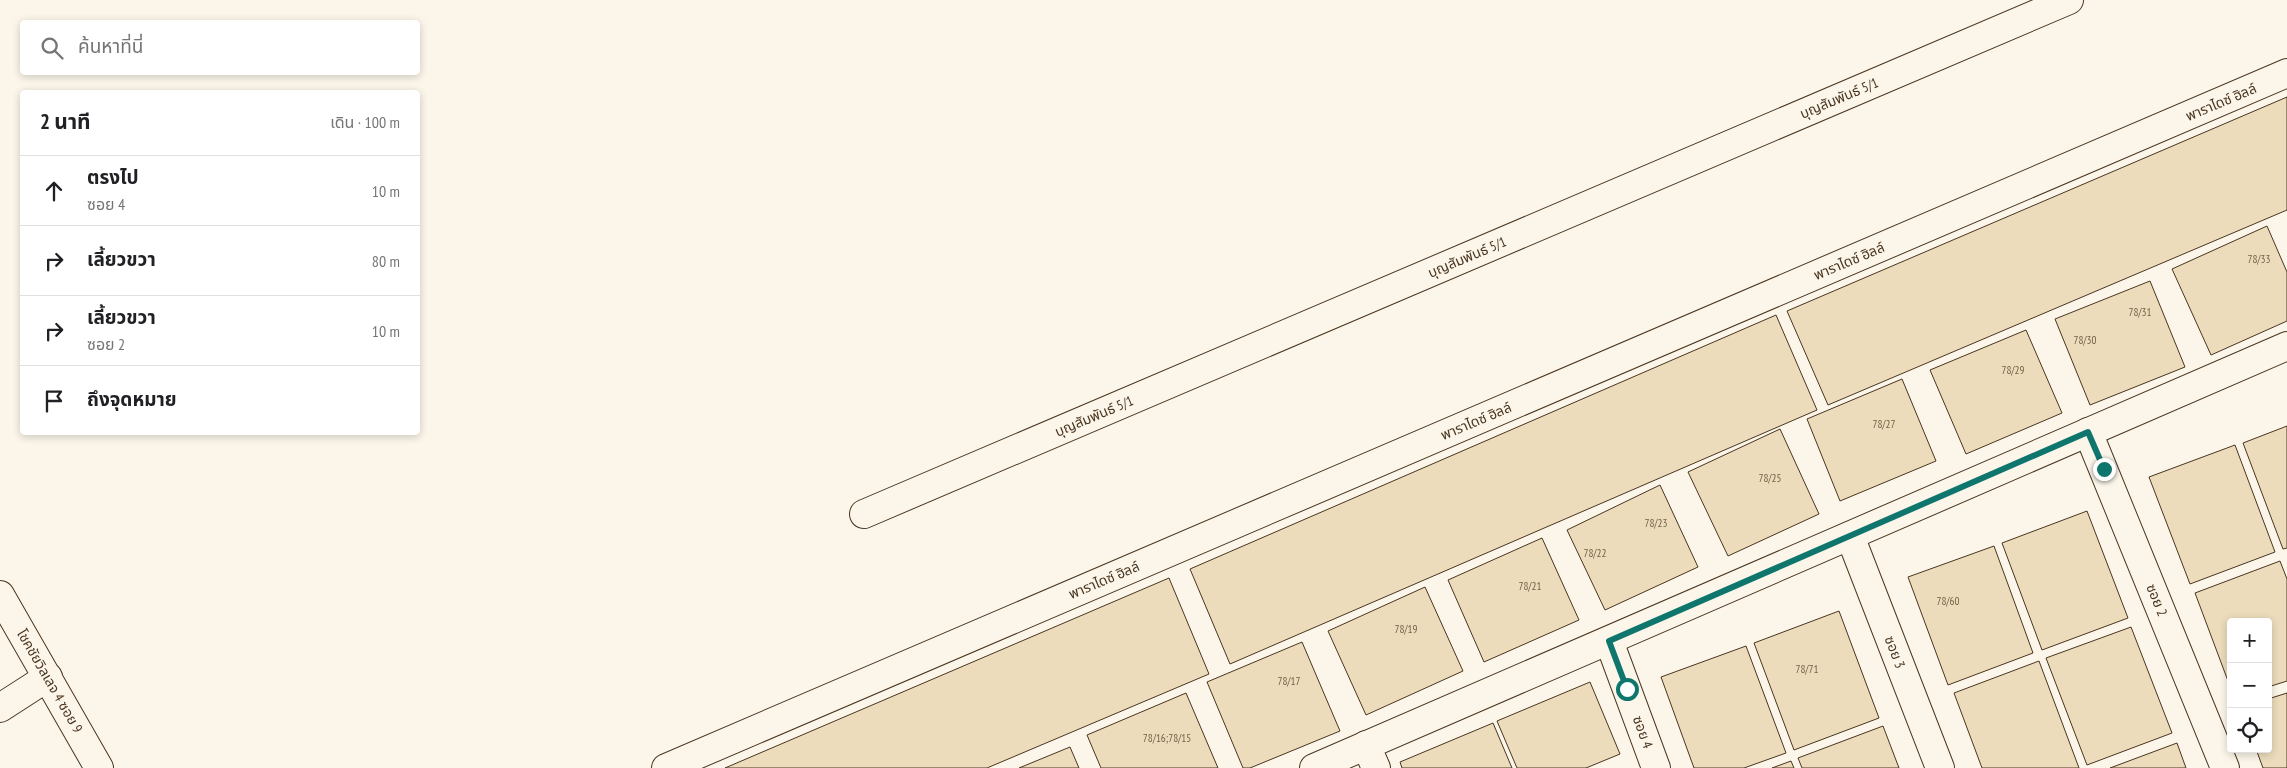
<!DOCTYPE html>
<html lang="th">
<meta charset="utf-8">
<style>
body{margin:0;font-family:"PT Sans Narrow","Noto Sans Thai",sans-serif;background:#f2f2f2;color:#202124}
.controls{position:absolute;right:15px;bottom:15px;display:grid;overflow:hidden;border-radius:5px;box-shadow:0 2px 8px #0003}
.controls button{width:45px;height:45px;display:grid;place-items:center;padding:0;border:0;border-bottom:1px solid #e0e0e0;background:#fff;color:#202124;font:25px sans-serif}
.stop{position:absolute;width:15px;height:15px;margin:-11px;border:4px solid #0f766e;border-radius:50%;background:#fff}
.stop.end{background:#0f766e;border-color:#fff;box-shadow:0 1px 5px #0008}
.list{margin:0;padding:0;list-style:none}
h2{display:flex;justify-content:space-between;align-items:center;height:65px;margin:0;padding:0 20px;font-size:21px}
h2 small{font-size:16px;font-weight:400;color:#757577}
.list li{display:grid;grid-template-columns:32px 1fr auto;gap:15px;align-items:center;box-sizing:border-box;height:70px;padding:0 20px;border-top:1px solid #e0e0e0}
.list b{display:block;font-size:19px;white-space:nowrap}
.list p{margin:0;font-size:16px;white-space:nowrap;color:#757577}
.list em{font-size:16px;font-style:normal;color:#757577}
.icon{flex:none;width:28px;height:28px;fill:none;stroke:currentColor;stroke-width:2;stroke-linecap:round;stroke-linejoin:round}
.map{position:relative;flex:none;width:2287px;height:768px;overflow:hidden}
.search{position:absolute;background:#fff;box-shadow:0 2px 8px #0003;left:20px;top:20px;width:400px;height:55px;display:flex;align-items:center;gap:12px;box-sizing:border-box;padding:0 18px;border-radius:5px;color:#757577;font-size:19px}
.panel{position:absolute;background:#fff;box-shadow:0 2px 8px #0003;left:20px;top:90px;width:400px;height:345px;border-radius:5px}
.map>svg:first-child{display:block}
</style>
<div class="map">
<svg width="2287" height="768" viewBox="0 0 2287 768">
<rect width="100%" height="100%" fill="#fbf6e9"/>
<g fill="#ecdcbc" stroke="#4a3520">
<polygon points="2287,97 2287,210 1828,405 1787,311"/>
<polygon points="2267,226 2287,272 2287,321 2211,355 2172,269"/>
<polygon points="2150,281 2185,367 2090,405 2055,319"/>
<polygon points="1776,315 1817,410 1230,664 1190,569"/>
<polygon points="2026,330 2062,413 1966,454 1930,370"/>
<polygon points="1902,379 1936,461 1840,501 1807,419"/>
<polygon points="2287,426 2287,548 2283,549 2243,443"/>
<polygon points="1780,429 1819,514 1728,556 1688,472"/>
<polygon points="2235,445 2275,552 2190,584 2149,477"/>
<polygon points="1660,485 1698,567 1605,610 1567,530"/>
<polygon points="2087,511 2128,618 2042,650 2002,543"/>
<polygon points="1542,538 1579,620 1484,662 1448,580"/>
<polygon points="1994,546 2033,653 1948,685 1908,577"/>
<polygon points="2280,561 2287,579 2287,681 2268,687 2268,622 2231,622 2231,689 2195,593"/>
<polygon points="1169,578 1209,674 987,768 725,768"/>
<polygon points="1425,587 1463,671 1366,715 1328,631"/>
<polygon points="1839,611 1879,718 1794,750 1754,643"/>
<polygon points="2131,627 2172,733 2087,765 2046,658"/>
<polygon points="1302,642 1340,731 1250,768 1243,768 1207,682"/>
<polygon points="1746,646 1786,753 1744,768 1694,768 1661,677"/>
<polygon points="2039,661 2079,768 1982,768 1954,693"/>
<polygon points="1590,682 1620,754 1586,768 1517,768 1497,721"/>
<polygon points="1186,693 1218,768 1101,768 1087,735"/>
<polygon points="2287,693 2287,768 2263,768 2256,749 2268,749 2268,699"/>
<polygon points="1493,723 1512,768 1402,768 1400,762"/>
<polygon points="1883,726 1899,768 1802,768 1798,758"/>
<polygon points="2177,743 2186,768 2110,768"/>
<polygon points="1070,747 1079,768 1019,768"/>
<polygon points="1791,761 1794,768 1772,768"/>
</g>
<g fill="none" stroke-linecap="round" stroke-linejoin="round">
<g stroke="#4a3520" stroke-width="30">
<g id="minor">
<polyline points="2088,432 2225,768"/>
<polyline points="864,514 2069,0"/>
<polyline points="1850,536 1940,768"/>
<polyline points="0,595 99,768"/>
<polyline points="1609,641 1656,768"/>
<polyline points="0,708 48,677"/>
<polyline points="1366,745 1376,768"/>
<polyline points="666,768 2287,73"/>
<polyline points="1314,768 2287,346"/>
</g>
</g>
<use href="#minor" stroke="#fbf6e9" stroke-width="28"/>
</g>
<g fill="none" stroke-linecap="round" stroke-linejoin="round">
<polyline stroke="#0f766e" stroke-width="6" points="1627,689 1609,641 2088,432 2104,469"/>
</g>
<g text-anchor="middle" stroke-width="4" stroke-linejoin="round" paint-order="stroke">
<g font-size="11" fill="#725f47">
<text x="2259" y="263">78/33</text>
<text x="2140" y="316">78/31</text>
<text x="2085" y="344">78/30</text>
<text x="2013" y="374">78/29</text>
<text x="1884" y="428">78/27</text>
<text x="1770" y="482">78/25</text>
<text x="1656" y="527">78/23</text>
<text x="1595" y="557">78/22</text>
<text x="1530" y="590">78/21</text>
<text x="1948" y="605">78/60</text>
<text x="1406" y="633">78/19</text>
<text x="1807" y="673">78/71</text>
<text x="1289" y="685">78/17</text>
<text x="1167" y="742">78/16;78/15</text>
</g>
<g font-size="14" fill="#4a3520" stroke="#fbf6e9">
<text transform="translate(1839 98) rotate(-23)" y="5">บุญสัมพันธ์ 5/1</text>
<text transform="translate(2221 102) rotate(-23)" y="5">พาราไดซ์ ฮิลล์</text>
<text transform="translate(1467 257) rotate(-23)" y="5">บุญสัมพันธ์ 5/1</text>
<text transform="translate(1849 261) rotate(-23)" y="5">พาราไดซ์ ฮิลล์</text>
<text transform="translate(1094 416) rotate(-23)" y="5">บุญสัมพันธ์ 5/1</text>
<text transform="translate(1476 421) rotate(-23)" y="5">พาราไดซ์ ฮิลล์</text>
<text transform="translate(1104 580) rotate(-23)" y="5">พาราไดซ์ ฮิลล์</text>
<text transform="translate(2157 600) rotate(68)" y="5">ซอย 2</text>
<text transform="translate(1895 652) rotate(69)" y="5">ซอย 3</text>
<text transform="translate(50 681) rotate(60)" y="5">โชคชัยวิลเลจ 4 ซอย 9</text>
<text transform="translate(1643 732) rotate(70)" y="5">ซอย 4</text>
</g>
</g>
</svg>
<div class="controls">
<button>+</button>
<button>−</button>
<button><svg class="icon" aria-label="locate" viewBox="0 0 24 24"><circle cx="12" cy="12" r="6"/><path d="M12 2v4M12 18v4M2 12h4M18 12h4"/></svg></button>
</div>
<div class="stop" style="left:1627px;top:689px"></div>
<div class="stop end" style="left:2104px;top:469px"></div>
<div class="search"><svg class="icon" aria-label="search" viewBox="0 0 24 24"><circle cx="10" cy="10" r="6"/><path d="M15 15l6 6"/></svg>ค้นหาที่นี่</div>
<section class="panel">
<h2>2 นาที<small>เดิน · 100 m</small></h2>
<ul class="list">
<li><svg class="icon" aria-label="ahead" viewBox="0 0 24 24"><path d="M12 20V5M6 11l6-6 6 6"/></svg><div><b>ตรงไป</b><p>ซอย 4</p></div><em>10 m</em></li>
<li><svg class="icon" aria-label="right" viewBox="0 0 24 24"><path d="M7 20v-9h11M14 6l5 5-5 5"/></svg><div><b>เลี้ยวขวา</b></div><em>80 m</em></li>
<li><svg class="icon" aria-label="right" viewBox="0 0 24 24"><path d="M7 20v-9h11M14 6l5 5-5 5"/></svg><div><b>เลี้ยวขวา</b><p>ซอย 2</p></div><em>10 m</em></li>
<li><svg class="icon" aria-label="arrive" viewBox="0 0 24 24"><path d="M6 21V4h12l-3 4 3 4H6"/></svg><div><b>ถึงจุดหมาย</b></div></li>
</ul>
</section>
</div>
